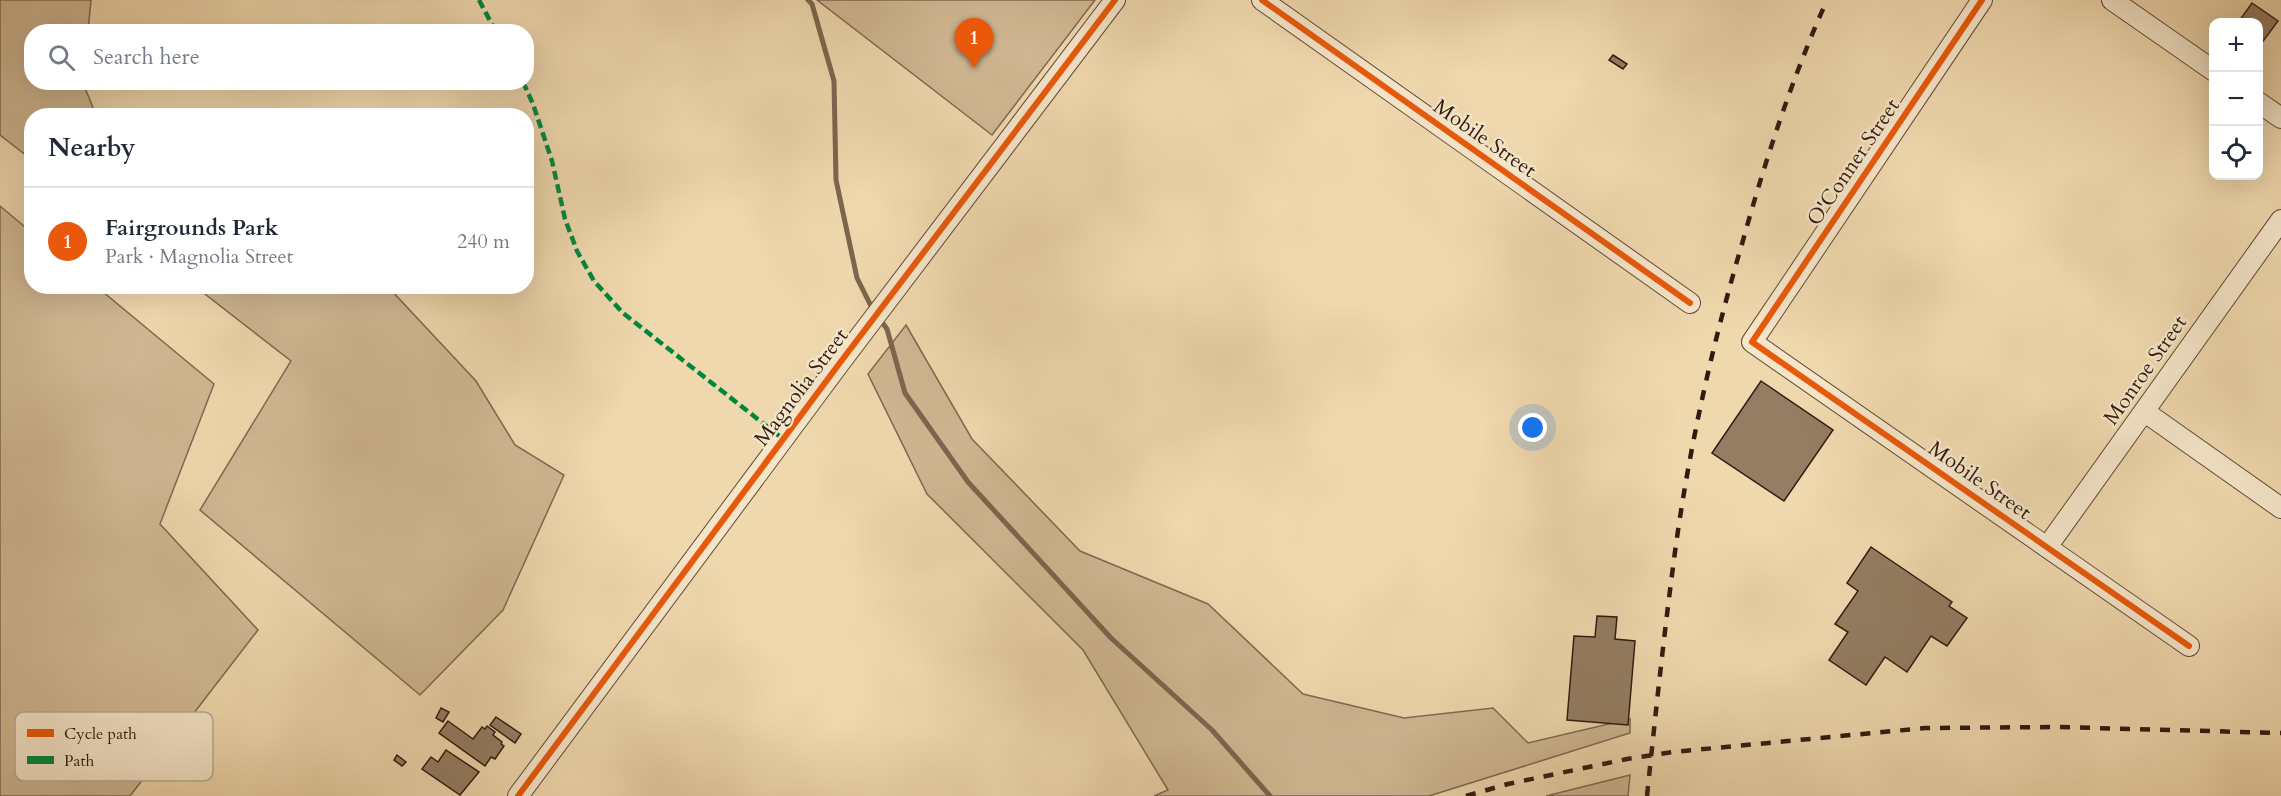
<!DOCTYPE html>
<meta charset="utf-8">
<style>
body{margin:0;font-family:Cardo,serif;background:#f6f6f7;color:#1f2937}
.controls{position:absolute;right:18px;top:18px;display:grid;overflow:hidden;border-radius:12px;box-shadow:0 6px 24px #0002}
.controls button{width:54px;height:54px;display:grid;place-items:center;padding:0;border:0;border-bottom:2px solid #e0e1e3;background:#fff;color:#1f2937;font:30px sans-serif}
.you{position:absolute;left:1533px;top:428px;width:21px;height:21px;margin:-15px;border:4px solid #fff;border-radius:50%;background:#1a73e8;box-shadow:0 0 0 9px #1a73e833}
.badge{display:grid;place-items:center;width:39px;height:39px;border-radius:50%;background:#ea580c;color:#fff;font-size:20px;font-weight:700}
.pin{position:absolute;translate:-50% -50px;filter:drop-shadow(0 2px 3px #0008)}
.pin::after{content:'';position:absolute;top:32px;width:21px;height:18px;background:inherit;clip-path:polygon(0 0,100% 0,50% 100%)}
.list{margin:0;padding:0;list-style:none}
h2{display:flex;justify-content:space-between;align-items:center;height:78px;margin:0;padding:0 24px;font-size:26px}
h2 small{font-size:20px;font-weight:400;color:#747a83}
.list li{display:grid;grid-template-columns:39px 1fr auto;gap:18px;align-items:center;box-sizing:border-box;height:108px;padding:0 24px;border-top:2px solid #e0e1e3}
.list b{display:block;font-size:22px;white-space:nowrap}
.list p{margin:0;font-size:20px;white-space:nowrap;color:#747a83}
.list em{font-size:20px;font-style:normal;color:#747a83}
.icon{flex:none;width:33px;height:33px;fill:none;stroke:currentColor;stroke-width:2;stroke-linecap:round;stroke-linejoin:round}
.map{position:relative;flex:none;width:2281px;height:796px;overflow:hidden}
.search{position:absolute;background:#fff;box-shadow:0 6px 24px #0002;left:24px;top:24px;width:510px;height:66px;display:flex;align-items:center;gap:15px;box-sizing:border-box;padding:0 21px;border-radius:24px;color:#747a83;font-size:22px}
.panel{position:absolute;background:#fff;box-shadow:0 6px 24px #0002;left:24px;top:108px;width:510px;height:186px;border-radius:24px}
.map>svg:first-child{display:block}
</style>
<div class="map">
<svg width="2281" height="796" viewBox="0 0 2281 796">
<rect width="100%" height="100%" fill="#f0d8ae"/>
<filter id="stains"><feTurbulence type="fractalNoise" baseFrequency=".00333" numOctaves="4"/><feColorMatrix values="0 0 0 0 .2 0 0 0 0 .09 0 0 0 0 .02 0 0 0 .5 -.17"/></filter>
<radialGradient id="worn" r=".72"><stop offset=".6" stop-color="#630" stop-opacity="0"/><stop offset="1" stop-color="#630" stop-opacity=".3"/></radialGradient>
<g fill="#d0b893" stroke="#806951" stroke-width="1.5">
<polygon points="0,0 91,0 88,31 32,32 32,82 83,83 96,115 32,116 31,159 0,135"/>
<polygon points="817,0 1095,0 992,135"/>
<polygon points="0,206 31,232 32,286 97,287 214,384 160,524 258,630 130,796 0,796"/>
<polygon points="384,286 389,288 476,381 515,445 564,475 503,610 420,695 200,510 291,361 196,287"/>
<polygon points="906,325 972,439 1080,551 1208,604 1303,694 1404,718 1493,708 1528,743 1630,719 1630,733 1429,796 1154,796 1168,790 1083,650 927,494 868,374"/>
<polygon points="1630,775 1628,796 1546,796"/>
</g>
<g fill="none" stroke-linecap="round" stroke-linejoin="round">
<g stroke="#7d654e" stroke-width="5">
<polyline points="808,0 812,4 834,81 836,180 857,278 873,310"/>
<polyline points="879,318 887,329 905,393 968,482 1111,638 1212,730 1270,796"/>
</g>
</g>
<g fill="#947d62" stroke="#311a0f" stroke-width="1.5">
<polygon points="2252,3 2278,21 2258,48 2258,22 2239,21"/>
<polygon points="1613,55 1627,64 1623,69 1609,60"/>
<polygon points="1761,381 1833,430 1784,501 1712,453"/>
<polygon points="1871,547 1952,602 1949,606 1967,618 1947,646 1931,636 1907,672 1885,657 1866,685 1829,660 1848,632 1835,624 1858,591 1847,583"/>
<polygon points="1597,616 1617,617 1615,639 1635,641 1628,725 1567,720 1574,636 1595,637"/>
<polygon points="441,708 449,712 443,722 436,718"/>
<polygon points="496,717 521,734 515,743 490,725"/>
<polygon points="448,721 473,739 482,727 485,729 487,726 495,732 493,735 502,742 501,744 504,746 495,759 491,757 485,766 439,733"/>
<polygon points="446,750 479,772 460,795 422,769 431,757 438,762"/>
<polygon points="397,755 406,762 402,766 394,760"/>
</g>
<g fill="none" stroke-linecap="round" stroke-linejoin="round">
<g stroke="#614a37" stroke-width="22">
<g id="minor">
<polyline points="1262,0 1690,303"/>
<polyline points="1982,0 1752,342 2189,646"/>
<polyline points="2112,0 2214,71"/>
<polyline points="2258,102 2281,118"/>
<polyline points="2145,412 2281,508"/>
<polyline points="2047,547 2281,220"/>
<polyline points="518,796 839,364 1115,0"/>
</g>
</g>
<use href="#minor" stroke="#f5e6ca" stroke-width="20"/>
<g stroke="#311a0f" stroke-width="4.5" stroke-dasharray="10 10" stroke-linecap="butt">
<polyline points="1466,796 1508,784 1627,759 1673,752 1925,728 2058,727 2281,733"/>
<path d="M1647,796c8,-77 16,-153 26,-229 14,-110 38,-218 69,-323 23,-83 50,-166 85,-244"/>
</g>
<g stroke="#00873e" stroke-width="4.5" stroke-dasharray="9 4.5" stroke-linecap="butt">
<polyline points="479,0 496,32"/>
<polyline points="523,82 533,104 552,161 565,219 577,251 594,281 623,313 783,439"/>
</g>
<g stroke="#f5e6ca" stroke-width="10">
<g id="cycleway">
<polyline points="1262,0 1690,303"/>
<polyline points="1982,0 1752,342 2189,646"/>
<polyline points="518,796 839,364 1115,0"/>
</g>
</g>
<use href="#cycleway" stroke="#e8590c" stroke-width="6"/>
</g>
<g text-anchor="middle" stroke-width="4.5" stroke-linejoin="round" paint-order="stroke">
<g font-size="21" fill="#311a0f" stroke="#f5e6ca">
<text transform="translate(1485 138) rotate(35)" y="7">Mobile Street</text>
<text transform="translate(1853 162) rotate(-56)" y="7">O'Conner Street</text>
<text transform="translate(2145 370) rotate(-55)" y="7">Monroe Street</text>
<text transform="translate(801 387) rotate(-53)" y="7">Magnolia Street</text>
<text transform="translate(1980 480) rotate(35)" y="7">Mobile Street</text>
</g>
</g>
<rect x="15" y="712" width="198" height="69" rx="9" fill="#f5e6ca" stroke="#baa992" stroke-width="1.5"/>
<rect x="27" y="729" width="27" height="8" fill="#e8590c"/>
<rect x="27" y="756" width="27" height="8" fill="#00873e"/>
<g font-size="16" fill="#311a0f">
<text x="64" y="739">Cycle path</text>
<text x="64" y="766">Path</text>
</g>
<rect width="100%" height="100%" filter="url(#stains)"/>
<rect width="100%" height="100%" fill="url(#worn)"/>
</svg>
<div class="controls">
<button>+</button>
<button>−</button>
<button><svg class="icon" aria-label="locate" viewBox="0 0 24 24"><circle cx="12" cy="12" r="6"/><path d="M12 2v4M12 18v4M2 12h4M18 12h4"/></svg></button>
</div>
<div class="you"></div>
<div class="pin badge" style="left:974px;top:68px">1</div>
<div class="search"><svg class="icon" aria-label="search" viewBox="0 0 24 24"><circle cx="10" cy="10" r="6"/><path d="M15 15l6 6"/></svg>Search here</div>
<section class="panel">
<h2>Nearby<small></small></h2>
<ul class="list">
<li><span class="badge">1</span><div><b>Fairgrounds Park</b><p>Park · Magnolia Street</p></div><em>240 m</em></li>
</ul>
</section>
</div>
